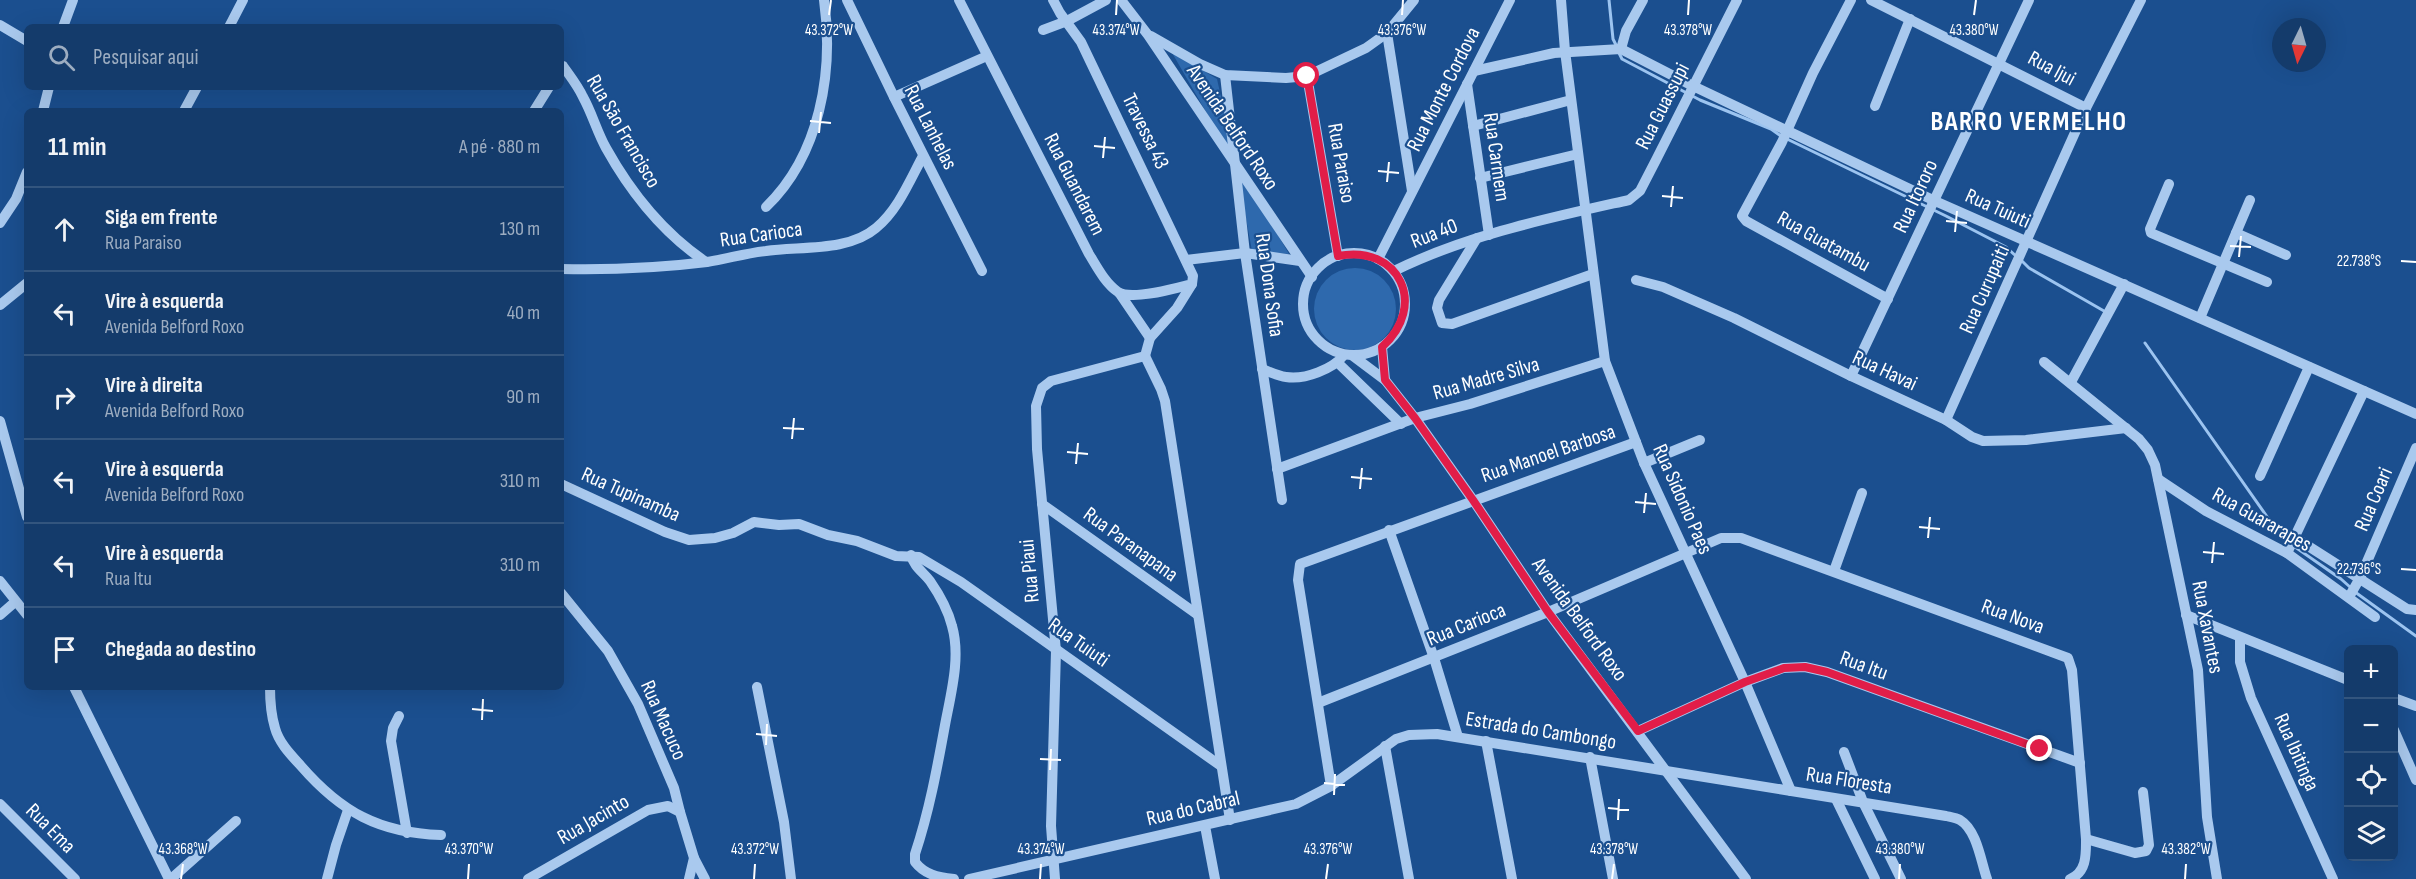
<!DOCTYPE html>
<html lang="pt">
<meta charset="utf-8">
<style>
body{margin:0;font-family:"Sofia Sans Condensed",sans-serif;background:#1d4271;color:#f1f3f6}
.controls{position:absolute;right:18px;bottom:18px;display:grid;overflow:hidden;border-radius:9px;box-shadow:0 6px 24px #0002}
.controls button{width:54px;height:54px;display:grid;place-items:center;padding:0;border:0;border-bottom:2px solid #33557e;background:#143b6b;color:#f1f3f6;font:30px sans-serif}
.compass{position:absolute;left:2272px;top:18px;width:54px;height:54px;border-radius:50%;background:#143b6b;box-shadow:0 6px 24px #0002;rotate:185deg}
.stop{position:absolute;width:18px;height:18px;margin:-14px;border:4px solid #e11d48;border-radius:50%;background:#fff}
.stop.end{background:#e11d48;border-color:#fff;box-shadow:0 2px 6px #0008}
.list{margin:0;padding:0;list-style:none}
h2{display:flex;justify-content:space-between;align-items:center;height:78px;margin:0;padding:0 24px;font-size:26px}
h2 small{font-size:20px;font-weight:400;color:#9dadc1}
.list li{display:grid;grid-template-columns:39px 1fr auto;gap:18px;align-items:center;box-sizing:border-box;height:84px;padding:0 24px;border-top:2px solid #33557e}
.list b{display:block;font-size:22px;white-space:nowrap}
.list p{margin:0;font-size:20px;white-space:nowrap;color:#9dadc1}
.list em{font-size:20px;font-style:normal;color:#9dadc1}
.icon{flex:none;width:33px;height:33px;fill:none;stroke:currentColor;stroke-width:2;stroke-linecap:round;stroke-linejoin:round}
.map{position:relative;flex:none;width:2416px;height:879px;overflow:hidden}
.search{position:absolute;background:#143b6b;box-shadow:0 6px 24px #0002;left:24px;top:24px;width:540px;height:66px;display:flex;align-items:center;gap:15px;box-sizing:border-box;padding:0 21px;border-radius:9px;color:#9dadc1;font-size:22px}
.panel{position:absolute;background:#143b6b;box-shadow:0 6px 24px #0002;left:24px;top:108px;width:540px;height:582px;border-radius:9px}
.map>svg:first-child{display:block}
</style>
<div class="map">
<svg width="2416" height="879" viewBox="0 0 2416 879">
<rect width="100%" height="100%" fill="#1b4f8f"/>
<g fill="#2e69ad">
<polygon points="1171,51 1217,79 1236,164 1289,254 1252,251 1236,164"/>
<circle cx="1355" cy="309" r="41"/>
</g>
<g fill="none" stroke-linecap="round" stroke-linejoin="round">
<g stroke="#9cc4f0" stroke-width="3">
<polyline points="1609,0 1613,39 1616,45"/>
<polyline points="1618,51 1622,59 1700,100 1771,129 1781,136"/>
<polyline points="1787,139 1946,216 2006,247 2016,256"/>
<polyline points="2021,260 2029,268 2104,311"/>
<polyline points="2145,343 2282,538 2341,579 2350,587"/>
<polyline points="2355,592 2416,636"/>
</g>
<g stroke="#a9c9ee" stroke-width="10">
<polyline points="847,0 894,97 982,271"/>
<path d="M959,0l130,254c8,13 16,29 29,38 14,9 58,-4 74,-8l1,-8 -112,-234 -21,-29 -7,-13"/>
<polyline points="1121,0 1148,35 1312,277"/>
<polyline points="1561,0 1565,51 1605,361 1644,463 1745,682 1791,791"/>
<polyline points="1851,0 1813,73 1782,142 1742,216 1746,221 1888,299"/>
<polyline points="1871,0 2086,108"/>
<polyline points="0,25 27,41"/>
<polyline points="63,27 73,0"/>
<polyline points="229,27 243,0"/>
<polyline points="1043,30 1067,21 1106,0"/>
<polyline points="1387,33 1412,191"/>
<polyline points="1151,36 1200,64 1225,75 1286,78 1307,76 1366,48 1387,33 1414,0"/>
<polyline points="1621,49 1626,31 1643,0"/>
<path d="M561,69l2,-3c7,10 15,20 20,31 9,16 14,35 23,51 25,45 57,85 100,114"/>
<polyline points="1474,71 1554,53 1621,49 1693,86 1935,201 2416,414"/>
<polyline points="1225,75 1245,253 1282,500"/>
<polyline points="1307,76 1338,256"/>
<polyline points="1467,84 1489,235"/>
<polyline points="894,97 987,56"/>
<polyline points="1875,106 1910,19"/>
<polyline points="43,111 49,87"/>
<polyline points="184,111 197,87"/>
<polyline points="534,111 549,87"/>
<polyline points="1473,126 1571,100"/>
<polyline points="1480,178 1578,154"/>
<polyline points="2169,184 2150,229 2151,233 2267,282"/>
<path d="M766,207c54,-52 68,-135 58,-207"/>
<polyline points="0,223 16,199 27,172"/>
<polyline points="2236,233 2286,255"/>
<polyline points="1477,238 1439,300 1437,308 1442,323 1452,324 1593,274"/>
<circle cx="1354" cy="304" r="51"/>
<polyline points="1378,259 1510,0"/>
<polyline points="1186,260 1245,253 1300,261"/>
<path d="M561,269c48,1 98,-1 146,-7 20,-3 39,-9 59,-11 34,-5 82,1 110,-23 22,-18 34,-48 47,-72"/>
<path d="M1394,271c73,-36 155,-53 235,-71l11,-9 16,-31 81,-160"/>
<polyline points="1636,280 1663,287 1734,318 1851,376 1946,420 1972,437 1983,441 2026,440 2126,428"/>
<polyline points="1120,294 1150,338"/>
<polyline points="0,305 27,283"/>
<polyline points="2200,318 2250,200"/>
<polyline points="1382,347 1385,380"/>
<polyline points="1145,356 1161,389 1165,401 1230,820"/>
<polyline points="1353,356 1385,380 1415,418 1473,500 1548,612 1746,879"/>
<polyline points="2044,362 2139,439 2148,450 2155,465 2198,670 2207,817 2217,879"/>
<polyline points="1338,363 1401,424"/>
<path d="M1262,369c8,3 16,7 24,8 19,3 47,-8 58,-22"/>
<polyline points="1851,376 2029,0"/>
<polyline points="2071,382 2124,284"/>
<polyline points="1946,420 2086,108 2141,0"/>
<polyline points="0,421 27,517"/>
<polyline points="1644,463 1700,440"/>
<polyline points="1277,469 1415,418 1470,404 1605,361"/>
<polyline points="2260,476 2309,367"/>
<polyline points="2158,479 2206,511 2287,553 2375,617"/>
<polyline points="561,484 665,532 689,540 715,538 733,533 754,522 779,525 799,524 828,535 857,541 896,556 919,557 961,582 1221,766"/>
<polyline points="1042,504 1198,615"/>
<polyline points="1389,530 1434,658 1458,737"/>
<polyline points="2294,537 2407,609 2416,610"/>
<polyline points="2287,553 2364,391"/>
<path d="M911,555c3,12 12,17 19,26 9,13 18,29 22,45 9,31 -1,67 -7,99 -8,44 -16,87 -30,129v8c10,13 23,15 39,17"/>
<polyline points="1834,571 1862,493"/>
<polyline points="0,581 27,615"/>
<polyline points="561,593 608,651 638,704 674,788 680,812 694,858 689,879"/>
<polyline points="2349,597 2360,578 2416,448"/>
<polyline points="0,615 15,602"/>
<polyline points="2186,615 2348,680"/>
<polyline points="2240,638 2240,662 2251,698 2333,879"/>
<polyline points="74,687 169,879"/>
<path d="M270,687c0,14 1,28 5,41 4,15 16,27 26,38 40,46 78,67 140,69"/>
<polyline points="757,687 784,822 791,879"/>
<polyline points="2394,698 2416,706"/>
<path d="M1318,703l230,-91 173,-74h20l327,120 4,12 14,169c0,15 1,33 -16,40"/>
<polyline points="399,716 393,728 391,741 407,833"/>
<polyline points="2394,730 2416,780"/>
<polyline points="1638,731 1745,682 1783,668 1805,667 1827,672 2080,763"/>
<polyline points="1486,741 1512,879"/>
<polyline points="1385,746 1409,879"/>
<polyline points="1844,752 1863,802 1901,879"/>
<polyline points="1590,757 1613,879"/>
<polyline points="1331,786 1298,580 1300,564 1636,442"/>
<polyline points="1836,799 1875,879"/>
<polyline points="0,804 75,879"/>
<polyline points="1205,826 1215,879"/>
<polyline points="2086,839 2135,853 2146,851 2149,845 2143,792"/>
<polyline points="694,858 705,879"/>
<polyline points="171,879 236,821"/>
<polyline points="327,879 336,845 348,810"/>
<polyline points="528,879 648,810 668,806 680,812"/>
<path d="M969,879l327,-75 35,-18 65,-47 13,-4 28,-1 509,82c4,1 10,2 14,4 17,10 21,42 27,59"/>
<polyline points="1055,879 1051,826 1056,651 1037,449 1036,406 1042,388 1051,381 1145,356 1150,338 1177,308 1192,284"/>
</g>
</g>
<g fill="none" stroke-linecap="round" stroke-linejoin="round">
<path stroke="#e11d48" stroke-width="8" d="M1307,76l31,180c62,-12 90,50 44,91l3,33 30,38 58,82 75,112 90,119 107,-49 39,-14 21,-1 22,5 213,77"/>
</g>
<path fill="none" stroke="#fff" stroke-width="2" d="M829,15l2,-15M1116,15l1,-15M1402,15l1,-15M1688,15l1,-15M1974,15l2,-15M810,121l21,2M819,133l2,-21M1094,146l21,2M1103,158l2,-21M1378,171l21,2M1387,182l2,-20M1662,196l21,2M1671,207l2,-21M1946,221l21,2M1955,232l2,-21M2230,246l21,1M2239,257l2,-21M2401,261l15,1M783,428l21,1M792,439l2,-21M1067,452l21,2M1076,464l2,-21M1351,477l21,2M1360,489l2,-21M1635,502l21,2M1644,513l2,-20M1919,527l21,2M1928,538l2,-21M2203,552l21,2M2212,563l2,-21M2401,569l15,1M472,709l21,2M482,720l1,-21M756,734l21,2M766,745l1,-21M1040,759l21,1M1050,770l1,-21M1324,783l21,2M1334,795l1,-21M1608,808l21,2M1618,820l1,-21M181,879l2,-15M468,879l1,-15M754,879l1,-15M1040,879l1,-15M1326,879l2,-15M1612,879l2,-15M1899,879l1,-15M2185,879l1,-15"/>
<g text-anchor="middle" stroke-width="4.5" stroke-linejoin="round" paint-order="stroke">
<g font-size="21" fill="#fff" stroke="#1b4f8f">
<text transform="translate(2052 68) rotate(28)" y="7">Rua Ijui</text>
<text transform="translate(1443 89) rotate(-63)" y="7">Rua Monte Cordova</text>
<text transform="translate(1662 106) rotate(-63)" y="7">Rua Guassupi</text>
<text transform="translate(931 127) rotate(63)" y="7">Rua Lanhelas</text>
<text transform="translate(1233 127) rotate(56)" y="7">Avenida Belford Roxo</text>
<text transform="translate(624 131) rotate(60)" y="7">Rua Sāo Francisco</text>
<text transform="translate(1146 131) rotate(64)" y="7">Travessa 43</text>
<text transform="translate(1497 157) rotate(82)" y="7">Rua Carmem</text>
<text transform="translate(1342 163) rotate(80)" y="7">Rua Paraiso</text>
<text transform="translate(1075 184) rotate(63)" y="7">Rua Guandarem</text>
<text transform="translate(1915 196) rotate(-65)" y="7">Rua Itororo</text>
<text transform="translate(1998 208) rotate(24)" y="7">Rua Tuiuti</text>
<text transform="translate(1434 233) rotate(-21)" y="7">Rua 40</text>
<text transform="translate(761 234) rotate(-8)" y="7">Rua Carioca</text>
<text transform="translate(1824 241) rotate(29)" y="7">Rua Guatambu</text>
<text transform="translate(1270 285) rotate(82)" y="7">Rua Dona Sofia</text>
<text transform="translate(1984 289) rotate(-66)" y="7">Rua Curupaiti</text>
<text transform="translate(1885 370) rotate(25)" y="7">Rua Havai</text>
<text transform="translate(1486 378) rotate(-16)" y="7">Rua Madre Silva</text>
<text transform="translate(1548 453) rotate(-19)" y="7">Rua Manoel Barbosa</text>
<text transform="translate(631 494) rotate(24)" y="7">Rua Tupinamba</text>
<text transform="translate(1683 499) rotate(66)" y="7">Rua Sidonio Paes</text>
<text transform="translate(2373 499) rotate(-67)" y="7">Rua Coari</text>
<text transform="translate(2262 519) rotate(29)" y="7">Rua Guararapes</text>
<text transform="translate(1131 544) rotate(36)" y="7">Rua Paranapana</text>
<text transform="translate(1029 571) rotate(-95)" y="7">Rua Piaui</text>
<text transform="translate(2013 616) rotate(20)" y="7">Rua Nova</text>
<text transform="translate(1580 619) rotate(54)" y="7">Avenida Belford Roxo</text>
<text transform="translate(1466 624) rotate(-22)" y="7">Rua Carioca</text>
<text transform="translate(2208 627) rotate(79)" y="7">Rua Xavantes</text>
<text transform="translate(1079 642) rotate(35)" y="7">Rua Tuiuti</text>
<text transform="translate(1864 665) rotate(20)" y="7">Rua Itu</text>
<text transform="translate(664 720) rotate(66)" y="7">Rua Macuco</text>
<text transform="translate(1541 730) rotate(9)" y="7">Estrada do Cambongo</text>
<text transform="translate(2297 752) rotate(66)" y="7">Rua Ibitinga</text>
<text transform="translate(1849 780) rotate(9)" y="7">Rua Floresta</text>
<text transform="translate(1193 808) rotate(-13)" y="7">Rua do Cabral</text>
<text transform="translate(593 819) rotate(-30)" y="7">Rua Jacinto</text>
<text transform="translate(51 828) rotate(45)" y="7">Rua Ema</text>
</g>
<g font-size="27" font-weight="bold" letter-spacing="1.5" fill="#fff" stroke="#1b4f8f">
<text x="2029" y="130">BARRO VERMELHO</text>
</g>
</g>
<g font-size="15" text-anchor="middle" fill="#fff" stroke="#1b4f8f" stroke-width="4.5" stroke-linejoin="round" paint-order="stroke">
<text x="829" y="35">43.372°W</text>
<text x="1116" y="35">43.374°W</text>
<text x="1402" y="35">43.376°W</text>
<text x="1688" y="35">43.378°W</text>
<text x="1974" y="35">43.380°W</text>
<text x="2359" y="266">22.738°S</text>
<text x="2359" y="574">22.736°S</text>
<text x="183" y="854">43.368°W</text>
<text x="469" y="854">43.370°W</text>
<text x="755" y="854">43.372°W</text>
<text x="1041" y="854">43.374°W</text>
<text x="1328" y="854">43.376°W</text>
<text x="1614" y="854">43.378°W</text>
<text x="1900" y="854">43.380°W</text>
<text x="2186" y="854">43.382°W</text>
</g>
</svg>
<div class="controls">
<button>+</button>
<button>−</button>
<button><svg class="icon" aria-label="locate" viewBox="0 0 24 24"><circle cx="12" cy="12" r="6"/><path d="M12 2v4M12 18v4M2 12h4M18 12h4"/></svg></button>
<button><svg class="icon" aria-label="layers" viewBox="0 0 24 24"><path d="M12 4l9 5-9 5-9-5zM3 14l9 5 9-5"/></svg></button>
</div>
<svg class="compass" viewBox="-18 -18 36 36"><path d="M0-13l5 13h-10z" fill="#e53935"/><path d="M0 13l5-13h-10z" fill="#9dadc1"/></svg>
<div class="stop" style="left:1307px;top:76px"></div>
<div class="stop end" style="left:2040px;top:749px"></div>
<div class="search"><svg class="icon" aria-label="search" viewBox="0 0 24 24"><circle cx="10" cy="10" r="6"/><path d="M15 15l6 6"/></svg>Pesquisar aqui</div>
<section class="panel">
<h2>11 min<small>A pé · 880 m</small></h2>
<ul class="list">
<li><svg class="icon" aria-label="ahead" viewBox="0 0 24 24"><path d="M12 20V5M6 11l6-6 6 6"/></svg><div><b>Siga em frente</b><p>Rua Paraiso</p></div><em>130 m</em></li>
<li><svg class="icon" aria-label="left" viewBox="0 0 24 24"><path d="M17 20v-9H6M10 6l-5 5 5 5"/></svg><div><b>Vire à esquerda</b><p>Avenida Belford Roxo</p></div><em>40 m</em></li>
<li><svg class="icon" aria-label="right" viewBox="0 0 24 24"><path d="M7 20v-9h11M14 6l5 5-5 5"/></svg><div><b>Vire à direita</b><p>Avenida Belford Roxo</p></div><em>90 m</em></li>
<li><svg class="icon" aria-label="left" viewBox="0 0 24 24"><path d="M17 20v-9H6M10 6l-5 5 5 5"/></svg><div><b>Vire à esquerda</b><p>Avenida Belford Roxo</p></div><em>310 m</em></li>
<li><svg class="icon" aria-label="left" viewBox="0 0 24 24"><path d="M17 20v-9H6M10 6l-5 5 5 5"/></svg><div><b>Vire à esquerda</b><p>Rua Itu</p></div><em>310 m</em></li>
<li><svg class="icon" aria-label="arrive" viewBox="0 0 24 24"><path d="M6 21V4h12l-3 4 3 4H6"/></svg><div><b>Chegada ao destino</b></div></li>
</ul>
</section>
</div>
